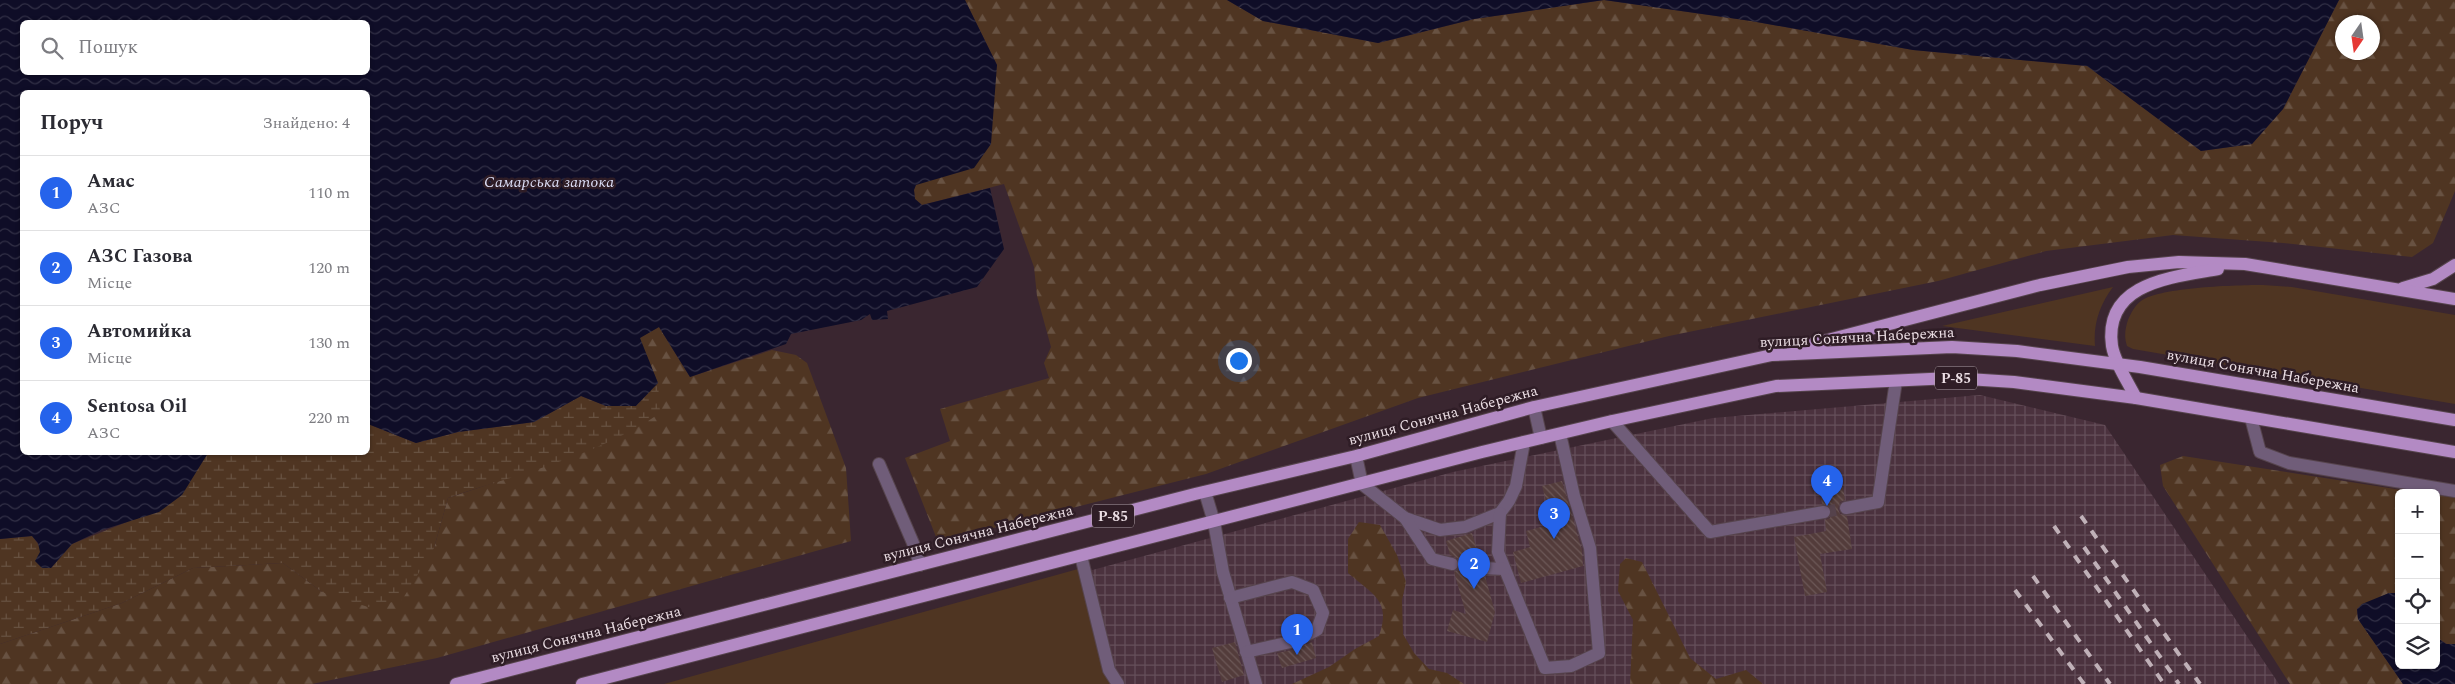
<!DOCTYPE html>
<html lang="uk">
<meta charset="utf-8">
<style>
body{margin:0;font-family:Spectral,serif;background:#f7f7f7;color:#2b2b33}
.controls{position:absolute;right:15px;bottom:15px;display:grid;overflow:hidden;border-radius:8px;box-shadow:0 1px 4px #0004}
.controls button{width:45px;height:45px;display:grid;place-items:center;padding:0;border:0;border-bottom:1px solid #e1e1e2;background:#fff;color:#2b2b33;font:25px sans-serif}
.compass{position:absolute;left:2335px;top:15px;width:45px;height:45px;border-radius:50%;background:#fff;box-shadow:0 1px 4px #0004;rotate:193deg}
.you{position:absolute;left:1238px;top:360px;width:18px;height:18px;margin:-12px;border:4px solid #fff;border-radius:50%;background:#1a73e8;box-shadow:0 0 0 8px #1a73e833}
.badge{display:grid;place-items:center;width:32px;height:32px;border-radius:50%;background:#2563eb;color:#fff;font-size:16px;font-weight:700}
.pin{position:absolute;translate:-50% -41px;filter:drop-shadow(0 1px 2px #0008)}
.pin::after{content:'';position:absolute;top:26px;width:18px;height:15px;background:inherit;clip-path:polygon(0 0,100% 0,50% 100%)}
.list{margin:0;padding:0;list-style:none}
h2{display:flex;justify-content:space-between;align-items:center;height:65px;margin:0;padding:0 20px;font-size:21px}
h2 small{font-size:16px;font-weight:400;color:#7c7c81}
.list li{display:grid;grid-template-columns:32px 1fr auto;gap:15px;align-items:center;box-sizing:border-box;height:75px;padding:0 20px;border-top:1px solid #e1e1e2}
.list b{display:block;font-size:19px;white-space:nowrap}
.list p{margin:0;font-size:16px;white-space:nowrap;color:#7c7c81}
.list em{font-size:16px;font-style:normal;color:#7c7c81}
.icon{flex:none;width:28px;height:28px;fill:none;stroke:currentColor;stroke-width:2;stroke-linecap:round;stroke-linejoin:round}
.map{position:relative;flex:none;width:2455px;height:684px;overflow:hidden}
.search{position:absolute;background:#fff;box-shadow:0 1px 4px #0004;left:20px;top:20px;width:350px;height:55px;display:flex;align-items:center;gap:12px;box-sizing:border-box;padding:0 18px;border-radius:8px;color:#7c7c81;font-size:19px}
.panel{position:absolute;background:#fff;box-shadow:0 1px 4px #0004;left:20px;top:90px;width:350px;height:365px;border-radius:8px}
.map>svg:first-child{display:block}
</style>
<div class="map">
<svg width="2455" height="684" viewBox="0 0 2455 684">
<defs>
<pattern id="industrial-grid" width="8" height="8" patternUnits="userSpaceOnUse" patternTransform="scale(1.25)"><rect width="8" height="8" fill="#4b323e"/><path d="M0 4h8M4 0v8" fill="none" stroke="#654f5a"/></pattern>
<pattern id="forest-firs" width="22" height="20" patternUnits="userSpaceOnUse" patternTransform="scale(1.25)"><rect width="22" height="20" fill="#4f3522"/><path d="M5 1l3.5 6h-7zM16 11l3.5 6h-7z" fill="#685242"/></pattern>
<pattern id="wetland-marsh" width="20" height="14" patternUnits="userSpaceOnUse" patternTransform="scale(1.25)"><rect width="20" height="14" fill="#4f3522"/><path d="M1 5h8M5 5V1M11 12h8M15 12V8" fill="none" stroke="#685242"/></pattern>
<pattern id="water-waves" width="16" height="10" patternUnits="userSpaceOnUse" patternTransform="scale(1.25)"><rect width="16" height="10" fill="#0f0d27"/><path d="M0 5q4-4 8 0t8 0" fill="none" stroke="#323046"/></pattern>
<pattern id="building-back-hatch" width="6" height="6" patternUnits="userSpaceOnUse" patternTransform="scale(1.25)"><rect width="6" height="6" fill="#533c3b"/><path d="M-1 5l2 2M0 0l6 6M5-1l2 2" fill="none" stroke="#6c5857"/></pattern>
</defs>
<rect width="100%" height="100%" fill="#3a2630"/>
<polygon fill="url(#industrial-grid)" points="1980,395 2105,425 2279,684 673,684 1453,472 1713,418"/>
<g fill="#4f3522">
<path d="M2263,285l29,2 163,28v89l-322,-55 -6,-3c-3,-9 -2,-17 1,-26 3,-7 7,-15 13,-19 19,-14 97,-16 122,-16z"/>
<path d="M2113,287c-13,17 -20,37 -18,59l-153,-20z"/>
<polygon points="1078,569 1103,670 1110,684 664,684"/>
</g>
<g fill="url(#forest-firs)" fill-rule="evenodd">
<path d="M965,0h262l36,21 115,22 96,-24 130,-19 147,21 162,29 174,16 114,85 51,-7 31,-35 56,-109h116v191l-22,52 -21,14 -129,-14 -110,-8 -127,16 -108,30 -269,55 -251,62 -212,76 -268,68 -33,-84 45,-17 -10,-32 109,-31 -5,-15 7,-16 -14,-51 -3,-29 -30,-83 -82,21 -7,-6 -1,-9 1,-5 82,-120zM2342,22h30v30h-30z"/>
<polygon points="659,327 690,377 772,350 796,355 807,363 846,468 851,541 437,658 312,684 0,684 0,644 122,603 193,568 283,563 322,592 434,548 448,498 567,458 658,383 639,338"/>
<polygon points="2183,456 2421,493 2399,493 2399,593 2389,593 2357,609 2358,619 2403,684 2290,684 2163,486 2160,465"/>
<polygon points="2436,495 2455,498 2455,644 2447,644 2436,637"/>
<path d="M1359,522l21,3 17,30 9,27 -4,18 1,34 11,19 15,16 18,4 17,11h-172l37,-17 26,-18 24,-13c13,-36 -7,-42 -31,-63v-34z"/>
<polygon points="1626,558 1642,562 1690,658 1716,679 1746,670 1763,684 1630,684 1633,620 1618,591 1620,564"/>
</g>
<path fill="url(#wetland-marsh)" d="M658,383l2,30c-62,43 -142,61 -212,85l-14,50 -32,52 -34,7 -46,-15 -39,-29 -90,5 -71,35 -122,41v-105l32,-3c8,9 12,21 19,32l21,-24 55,-22 72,-56 9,-13 160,-1v-28l48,19 42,-11 76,-10 47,-26 25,10h30z"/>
<g fill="url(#water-waves)" fill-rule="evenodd">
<path d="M0,0h965l32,65 -6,79 -17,24 -58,17 -2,5 1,9 7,6 68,-17 14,61 -27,38 -90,24 1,8 -16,1 -2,-6 -9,6 -70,14 -5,10 -96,33 -31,-50 -19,11 18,45 -22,23h-30l-25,-10 -47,26 -76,10 -42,11 -48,-19v-332h-346v360l186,1 -26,42 -23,17 -57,18 -30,14 -21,24h-9l-7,-7 5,-9 -2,-9 -6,-7 -32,3zM368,22v50h-346v-50z"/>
<polygon points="1227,0 2339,0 2283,109 2252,144 2201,151 2087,66 1913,50 1751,21 1604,0 1474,19 1378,43 1263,21"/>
<polygon points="2389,593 2399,593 2399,665 2436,665 2436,637 2446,644 2455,644 2455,684 2403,684 2358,619 2357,609 2362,604"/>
</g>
<g fill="url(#building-back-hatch)">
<polygon points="1562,481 1582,550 1583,566 1521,583 1513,552 1530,547 1526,531 1552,524 1542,486"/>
<polygon points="1843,487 1845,500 1840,502 1838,509 1840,514 1847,516 1852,549 1820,554 1827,592 1805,596 1794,537 1826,531 1825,520 1830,518 1832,511 1830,506 1822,504 1820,490"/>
<polygon points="1472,533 1480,560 1475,564 1475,571 1478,575 1485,576 1495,612 1487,642 1447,631 1453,610 1466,614 1454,572 1458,569 1460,562 1457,558 1450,555 1446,541"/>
<polygon points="1235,642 1244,675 1222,682 1212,648"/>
<polygon points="1312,642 1316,658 1282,668 1277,653 1297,649"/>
</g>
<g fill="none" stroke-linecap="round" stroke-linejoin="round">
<g stroke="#55424b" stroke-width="12" stroke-dasharray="12 6" stroke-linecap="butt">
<polyline points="1824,512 1846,508"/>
<polyline points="1452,564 1482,568"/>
</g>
<g stroke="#56444d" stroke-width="14">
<g id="minor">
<polyline points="1534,407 1541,438"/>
<polyline points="2251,418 2260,452 2289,463 2455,491"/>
<polyline points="1612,421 1710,532 1824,512"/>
<polyline points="1356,456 1362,484 1405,518 1440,530 1465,527 1500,513 1509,501 1516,486 1524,442"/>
<polyline points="879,464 913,543 920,565"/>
<polyline points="1205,492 1214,522 1223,572 1256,684"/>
<polyline points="1846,508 1878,502 1896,381"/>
<polyline points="1500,513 1498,552 1545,668 1571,666 1599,653 1590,548 1574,496 1560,434"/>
<polyline points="1405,518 1432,559 1452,564"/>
<polyline points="1081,556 1109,670 1118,684"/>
<polyline points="1482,568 1504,569"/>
<polyline points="1230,598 1292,582 1313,590 1323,613 1317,630 1295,641 1246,652"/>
</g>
</g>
<g stroke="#56444d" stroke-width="14">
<g id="major">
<polyline points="2403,288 2433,279 2455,265"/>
<polyline points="1793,349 2040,285 2128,267 2179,262 2245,264 2455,299"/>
<path d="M2136,398c-8,-16 -21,-35 -24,-52 -9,-64 62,-69 106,-77"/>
<polyline points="456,684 1195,494 1356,456 1534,407 1772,355 1952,347 2017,351 2140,367 2455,420"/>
<polyline points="582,684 1482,452 1612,421 1776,386 1952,378 2014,382 2136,398 2455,452"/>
</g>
</g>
<use href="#minor" stroke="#705d79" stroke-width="12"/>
<use href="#major" stroke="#b38ac4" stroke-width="12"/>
<g stroke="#c0b1b8" stroke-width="4" stroke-dasharray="9 9" stroke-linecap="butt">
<polyline points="2081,516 2200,684"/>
<polyline points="2054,526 2164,684"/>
<polyline points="2084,547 2179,684"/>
<polyline points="2033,576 2110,684"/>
<polyline points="2015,590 2084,684"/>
</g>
</g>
<g text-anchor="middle" stroke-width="5" stroke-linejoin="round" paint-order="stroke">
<g fill="#2f1d26" stroke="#b3a5ac" stroke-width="1">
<rect x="1935" y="366.5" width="42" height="23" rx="4"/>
<rect x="1092" y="504.5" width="42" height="23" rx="4"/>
</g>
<g font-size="14" font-weight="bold" fill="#ecdfe5">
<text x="1956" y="383">Р-85</text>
<text x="1113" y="521">Р-85</text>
</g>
<g font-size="15" fill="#ecdfe5" stroke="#2f1d26">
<text transform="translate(1857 337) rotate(-3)" y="5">вулиця Сонячна Набережна</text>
<text transform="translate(2263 371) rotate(10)" y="5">вулиця Сонячна Набережна</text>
<text transform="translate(1443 415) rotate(-15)" y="5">вулиця Сонячна Набережна</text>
<text transform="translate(978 533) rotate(-14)" y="5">вулиця Сонячна Набережна</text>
<text transform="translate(586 634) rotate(-14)" y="5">вулиця Сонячна Набережна</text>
</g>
<g font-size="16" font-style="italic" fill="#dbddf5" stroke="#2f1d26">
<text x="549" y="187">Самарська затока</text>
</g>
</g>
</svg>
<div class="controls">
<button>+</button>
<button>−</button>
<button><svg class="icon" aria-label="locate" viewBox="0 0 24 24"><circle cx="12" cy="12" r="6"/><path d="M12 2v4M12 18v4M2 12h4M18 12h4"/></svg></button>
<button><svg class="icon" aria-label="layers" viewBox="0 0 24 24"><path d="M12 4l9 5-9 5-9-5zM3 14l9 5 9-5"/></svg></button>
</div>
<svg class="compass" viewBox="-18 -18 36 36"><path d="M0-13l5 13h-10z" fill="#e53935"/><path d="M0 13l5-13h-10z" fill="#7c7c81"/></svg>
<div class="you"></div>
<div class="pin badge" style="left:1297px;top:655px">1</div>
<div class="pin badge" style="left:1474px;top:589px">2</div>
<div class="pin badge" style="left:1554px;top:539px">3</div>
<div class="pin badge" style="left:1827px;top:506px">4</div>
<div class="search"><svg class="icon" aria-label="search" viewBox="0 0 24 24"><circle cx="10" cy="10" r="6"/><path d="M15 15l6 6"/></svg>Пошук</div>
<section class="panel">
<h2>Поруч<small>Знайдено: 4</small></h2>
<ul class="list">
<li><span class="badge">1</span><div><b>Амас</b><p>АЗС</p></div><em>110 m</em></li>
<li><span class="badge">2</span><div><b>АЗС Газова</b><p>Місце</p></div><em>120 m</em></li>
<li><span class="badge">3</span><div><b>Автомийка</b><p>Місце</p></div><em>130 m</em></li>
<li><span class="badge">4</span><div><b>Sentosa Oil</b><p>АЗС</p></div><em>220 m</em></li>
</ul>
</section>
</div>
